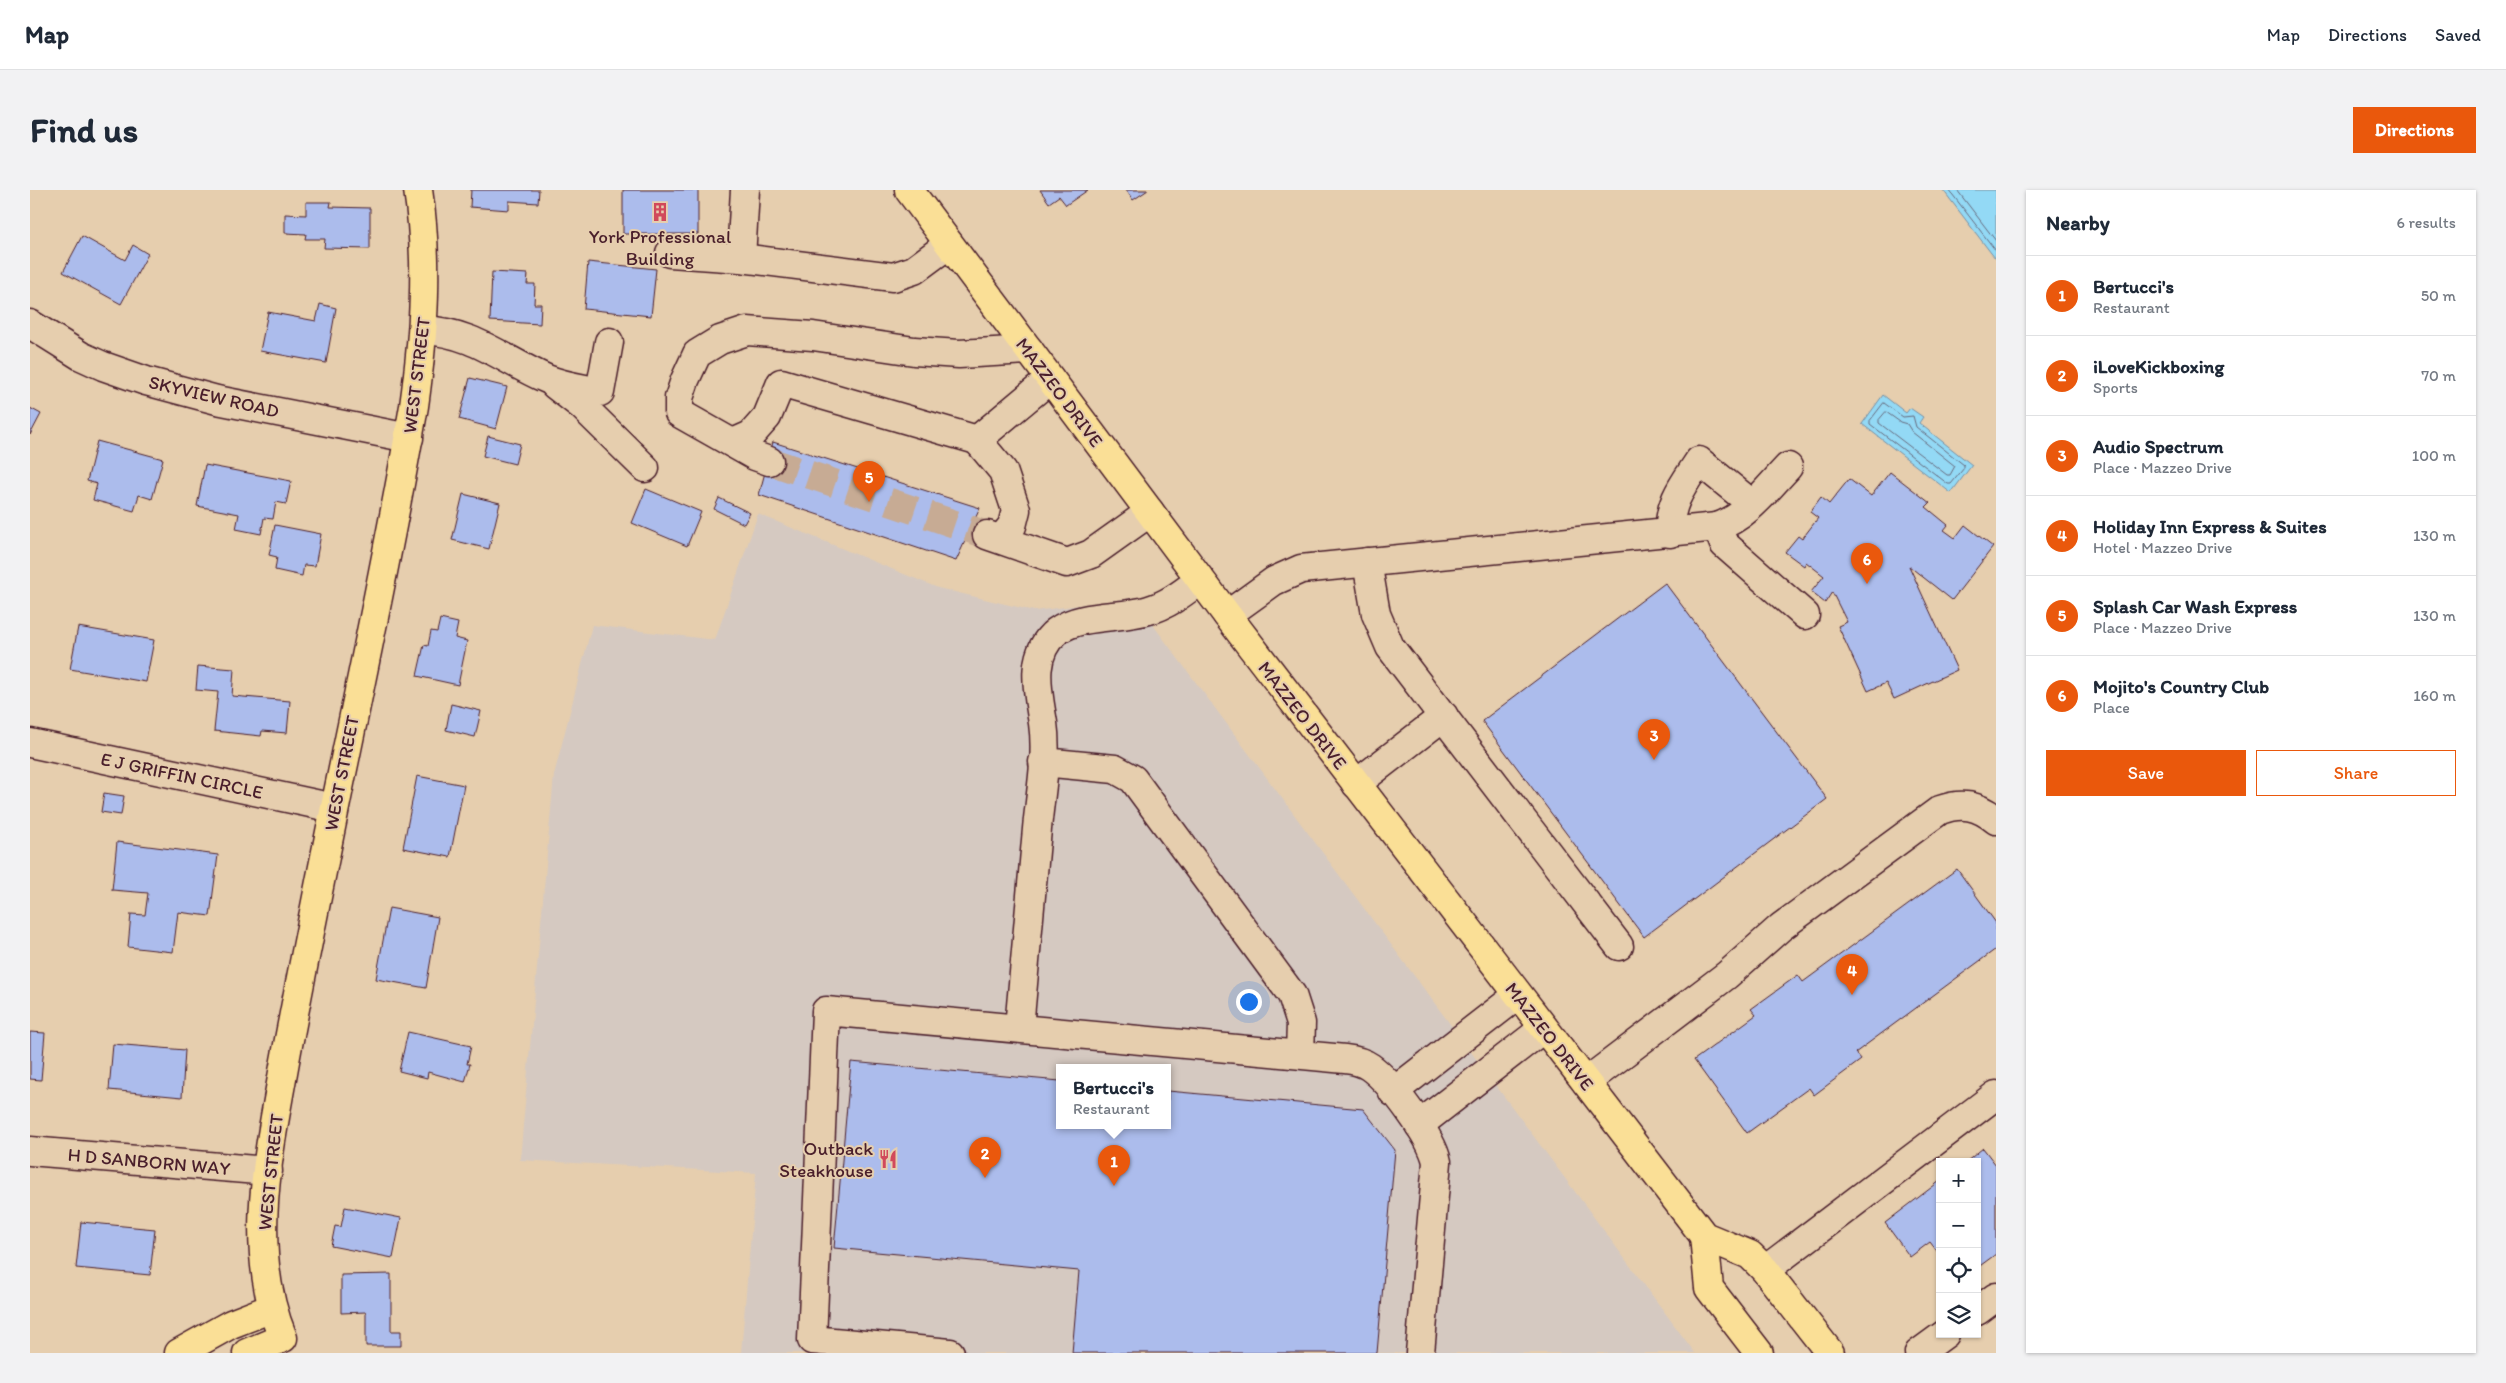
<!DOCTYPE html>
<meta charset="utf-8">
<style>
body{margin:0;font-family:Itim,sans-serif;background:#f2f2f3;color:#1f2937}
.controls{position:absolute;right:15px;bottom:15px;display:grid;overflow:hidden;border-radius:0px;box-shadow:0 1px 4px #0004}
.controls button{width:45px;height:45px;display:grid;place-items:center;padding:0;border:0;border-bottom:1px solid #e0e1e3;background:#fff;color:#1f2937;font:25px sans-serif}
.you{position:absolute;left:1218px;top:811px;width:18px;height:18px;margin:-12px;border:4px solid #fff;border-radius:50%;background:#1a73e8;box-shadow:0 0 0 8px #1a73e833}
.badge{display:grid;place-items:center;width:32px;height:32px;border-radius:50%;background:#ea580c;color:#fff;font-size:16px;font-weight:700}
.pin{position:absolute;translate:-50% -41px;filter:drop-shadow(0 1px 2px #0008)}
.pin::after{content:'';position:absolute;top:26px;width:18px;height:15px;background:inherit;clip-path:polygon(0 0,100% 0,50% 100%)}
.popup{position:absolute;left:1026px;top:874px;width:115px;height:65px;box-sizing:border-box;display:grid;place-content:center;border-radius:0px;background:#fff;filter:drop-shadow(0 1px 4px #0005);font-size:16px;white-space:nowrap;color:#747a83}
.popup b{font-size:19px;color:#1f2937}
.popup::after{content:'';position:absolute;left:50%;top:100%;margin-left:-10px;border:10px solid transparent;border-top-color:#fff}
.list{margin:0;padding:0;list-style:none}
h2{display:flex;justify-content:space-between;align-items:center;height:65px;margin:0;padding:0 20px;font-size:21px}
h2 small{font-size:16px;font-weight:400;color:#747a83}
.list li{display:grid;grid-template-columns:32px 1fr auto;gap:15px;align-items:center;box-sizing:border-box;height:80px;padding:0 20px;border-top:1px solid #e0e1e3}
.list b{display:block;font-size:19px;white-space:nowrap}
.list p{margin:0;font-size:16px;white-space:nowrap;color:#747a83}
.list em{font-size:16px;font-style:normal;color:#747a83}
.actions{display:flex;gap:10px;padding:15px 20px}
.actions a{flex:1;padding:11px 0;border:1px solid #ea580c;border-radius:0px;text-align:center;font-size:18px;color:#ea580c}
.actions .main{background:#ea580c;color:#fff}
.icon{flex:none;width:28px;height:28px;fill:none;stroke:currentColor;stroke-width:2;stroke-linecap:round;stroke-linejoin:round}
.map{position:relative;flex:none;width:1966px;height:1163px;overflow:hidden;border-radius:0px}
header{display:flex;align-items:center;gap:30px;box-sizing:border-box;height:70px;padding:0 25px;background:#fff;border-bottom:1px solid #e0e1e3}
header strong{font-size:24px}
nav{display:flex;gap:28px;margin-inline-start:auto;font-size:18px}
.intro{display:flex;align-items:center;justify-content:space-between;box-sizing:border-box;height:120px;padding:0 30px}
h1{margin:0;font-size:35px}
.button{padding:12px 22px;border-radius:0px;background:#ea580c;color:#fff;font-size:18px;font-weight:700}
main{display:flex;gap:30px;padding:0 30px}
aside{flex:1;background:#fff;border-radius:0px;box-shadow:0 1px 4px #0004}
.map>svg:first-child{display:block}
</style>
<header>
<strong>Map</strong>
<nav><a>Map</a><a>Directions</a><a>Saved</a></nav>
</header>
<div class="intro"><h1>Find us</h1><a class="button">Directions</a></div>
<main>
<div class="map">
<svg width="1966" height="1163" viewBox="0 0 1966 1163">
<rect width="100%" height="100%" fill="#e6ceae"/>
<filter id="ink" filterUnits="userSpaceOnUse"><feTurbulence type="fractalNoise" baseFrequency=".02" numOctaves="2"/><feDisplacementMap in="SourceGraphic" scale="10" xChannelSelector="R" yChannelSelector="G"/><feConvolveMatrix kernelMatrix="1 2 1 2 8 2 1 2 1" color-interpolation-filters="sRGB"/></filter>
<g filter="url(#ink)">
<path fill="#d5c9c1" fill-rule="evenodd" d="M728,324l180,74 96,23 99,-13 562,755h-954l15,-180 -236,-13 34,-385 38,-150 123,15zM1030,877h108v58h-108z"/>
<g fill="#93d9f5" stroke="#768fa4">
<polygon points="1913,0 1966,0 1966,69 1961,63"/>
<polygon points="1853,205 1876,223 1880,218 1893,227 1889,233 1942,275 1921,303 1832,234"/>
</g>
<g fill="none" stroke-linecap="round" stroke-linejoin="round">
<g stroke="#67697c" stroke-width="1">
<polyline points="1919,0 1966,61"/>
<polyline points="1927,0 1966,51"/>
<polygon points="1854,213 1873,227 1883,226 1886,237 1934,275 1934,278 1921,294 1918,294 1840,234 1840,231"/>
<polygon points="1856,222 1870,232 1877,234 1882,242 1925,276 1920,285 1917,285 1849,233 1849,230"/>
</g>
</g>
<g fill="#acbcec" stroke="#4a1f2b">
<polygon points="441,0 509,0 508,13 479,11 479,20 440,17"/>
<rect x="593" y="0" width="75" height="44"/>
<polygon points="1010,0 1058,0 1036,15 1029,6 1019,13"/>
<polygon points="1096,0 1118,0 1103,10"/>
<polygon points="276,12 301,12 300,17 340,18 340,59 294,58 295,49 275,49 276,44 255,43 255,24 276,25"/>
<polygon points="52,46 95,70 103,55 118,64 91,114 33,82"/>
<polygon points="558,72 626,79 621,126 554,119"/>
<polygon points="462,82 498,84 497,94 505,94 504,114 511,114 510,134 460,131"/>
<polygon points="290,114 306,118 296,173 230,161 238,122 286,131"/>
<polygon points="440,188 477,197 466,239 429,229"/>
<polygon points="0,218 11,224 0,245"/>
<polygon points="458,246 490,254 485,274 453,266"/>
<polygon points="67,251 133,269 122,309 109,305 104,321 63,310 67,294 57,291"/>
<polygon points="743,252 950,318 926,371 729,305"/>
<polygon points="175,275 261,291 256,314 246,312 243,329 234,328 231,344 206,339 209,324 167,316"/>
<polygon points="1860,282 1900,313 1896,317 1918,335 1914,340 1925,348 1935,335 1963,357 1922,410 1879,376 1927,480 1864,509 1856,493 1838,501 1808,436 1817,432 1802,402 1795,413 1781,402 1794,386 1776,372 1774,376 1755,362 1768,346 1772,349 1788,328 1780,322 1791,307 1799,314 1819,289 1841,306"/>
<polygon points="616,299 671,322 657,356 602,333"/>
<polygon points="433,304 470,313 459,359 422,350"/>
<polygon points="689,308 720,323 714,334 684,319"/>
<polygon points="245,335 291,344 285,376 274,375 272,386 245,380 247,367 239,365"/>
<polygon points="1635,393 1797,609 1614,747 1452,531"/>
<polygon points="410,429 428,433 425,448 437,451 428,495 387,486 394,455 398,456 401,441 407,442"/>
<polygon points="48,437 124,450 116,492 40,479"/>
<polygon points="168,476 204,479 202,506 260,511 257,543 232,541 231,546 184,541 188,502 166,500"/>
<polygon points="421,514 451,521 445,547 416,540"/>
<polygon points="387,586 434,595 420,667 373,658"/>
<polygon points="74,603 94,606 91,625 71,622"/>
<polygon points="87,652 188,665 180,726 148,722 143,762 98,757 101,724 115,725 118,703 82,700"/>
<polygon points="1927,679 1966,733 1966,759 1825,863 1831,870 1784,905 1779,898 1717,943 1664,870 1726,825 1721,819 1768,785 1773,792"/>
<polygon points="359,718 408,727 396,798 346,789"/>
<polygon points="0,842 15,843 11,890 0,889"/>
<polygon points="378,842 441,856 437,874 440,874 435,892 398,882 397,888 369,881"/>
<polygon points="83,854 155,860 152,907 79,900"/>
<polygon points="821,872 1030,891 1030,935 1138,935 1138,901 1333,919 1365,960 1347,1163 1042,1163 1049,1081 804,1058"/>
<polygon points="1953,958 1966,975 1966,1064 1947,1078 1947,972 1936,972"/>
<polygon points="1910,991 1910,1065 1900,1052 1880,1067 1855,1033"/>
<polygon points="315,1017 371,1028 363,1068 301,1056 305,1036 311,1037"/>
<polygon points="51,1032 125,1039 120,1085 46,1078"/>
<polygon points="361,1084 361,1141 371,1141 371,1156 336,1156 336,1122 311,1123 311,1085"/>
</g>
<g fill="none" stroke-linecap="round" stroke-linejoin="round">
<polyline stroke="#c7ab94" stroke-width="28" stroke-dasharray="28 14" stroke-linecap="butt" points="739,271 957,345"/>
<g stroke="#4a1f2b" stroke-width="31">
<g id="minor">
<polyline points="640,63 711,68 863,87 884,80 919,54"/>
<polyline points="711,68 715,0"/>
<polyline points="0,134 51,166 73,176 116,191 187,210 379,248"/>
<path d="M393,140c51,2 80,30 124,49 17,7 35,9 53,13l9,-50"/>
<polyline points="525,195 552,216 615,278"/>
<polyline points="703,253 721,245 737,227 751,193 947,250"/>
<polyline points="739,271 725,266 649,223 649,208 655,190 667,164 690,150 717,141 783,146 884,161 929,164 999,160"/>
<polyline points="1687,337 1694,354 1775,425"/>
<path d="M1640,343c-2,-30 14,-49 29,-72l53,43"/>
<polyline points="957,345 1037,373 1061,364 1120,322"/>
<polyline points="971,349 982,336 986,320 973,281 947,250 1020,189"/>
<polyline points="1337,372 1346,424 1360,457 1589,756"/>
<path d="M1197,425l47,-34 27,-12 416,-42c30,-10 50,-38 71,-60"/>
<polyline points="0,553 304,618"/>
<polyline points="1013,572 1085,579 1103,589 1262,805 1271,833 1270,864"/>
<polyline points="1326,594 1414,526"/>
<path d="M989,838c6,-66 12,-133 18,-199 3,-34 11,-72 6,-106 -5,-31 -15,-69 14,-92 25,-18 63,-12 92,-21 19,-5 35,-18 51,-30"/>
<path d="M1556,892l141,-107 54,-48 159,-117c22,-8 38,-5 56,10"/>
<polyline points="1363,902 1488,805"/>
<polyline points="1389,935 1514,838"/>
<polyline points="0,961 238,981"/>
<polyline points="1735,1080 1966,905"/>
<polyline points="1947,1121 1966,1107"/>
<path d="M920,1163l-138,-13 14,-329 519,48c9,1 18,3 25,8 21,15 62,70 67,95l-17,191"/>
<polyline points="1889,1163 1915,1144"/>
</g>
</g>
<g stroke="#4a1f2b" stroke-width="31">
<g id="major">
<polyline points="879,0 1197,425 1674,1046 1720,1065 1735,1080 1800,1163"/>
<polyline points="1674,1046 1679,1098 1729,1163"/>
<polyline points="149,1163 201,1134 242,1118"/>
<path d="M217,1163l36,-15c-37,-88 -14,-186 2,-277 10,-54 21,-109 32,-164 32,-163 69,-326 97,-491 10,-72 15,-144 4,-216"/>
</g>
</g>
<use href="#minor" stroke="#e6ceae" stroke-width="28"/>
<use href="#major" stroke="#fadf96" stroke-width="28"/>
</g>
</g>
<defs>
<g id="building-bare" transform="scale(1.5)"><path d="M-4-6H4V6H1V3H-1V6H-4ZM-2.5-4.3h1.7v1.8h-1.7ZM.8-4.3h1.7v1.8H.8ZM-2.5-1h1.7V.8h-1.7ZM.8-1h1.7V.8H.8Z" fill="#d1495b" stroke="#e6ceae" stroke-width="2.5" paint-order="stroke"/></g>
<g id="restaurant-bare" transform="scale(1.5)"><path d="M-5-6h1v4h1v-4h1v4h1v-4h1v5L-1.5 .5V6h-2V.5L-5-1ZM5-6V6H3V1.5H1.5Q1.5-4 5-6Z" fill="#d1495b" stroke="#e6ceae" stroke-width="2.5" paint-order="stroke"/></g>
</defs>
<g fill-rule="evenodd">
<use href="#building-bare" x="630" y="22"/>
<use href="#restaurant-bare" x="858" y="969"/>
</g>
<g text-anchor="middle" stroke-width="4" stroke-linejoin="round" paint-order="stroke">
<g font-size="19" fill="#4a1f2b" stroke="#e6ceae">
<text x="630" y="53">York Professional<tspan x="630" dy="22">Building</tspan></text>
<text x="843" y="965" text-anchor="end">Outback<tspan x="843" dy="22">Steakhouse</tspan></text>
</g>
<g font-size="19" fill="#4a1f2b" stroke="#e6ceae">
<text transform="translate(386 185) rotate(-83)" y="7">WEST STREET</text>
<text transform="translate(1030 202) rotate(53)" y="7">MAZZEO DRIVE</text>
<text transform="translate(184 206) rotate(13)" y="7">SKYVIEW ROAD</text>
<text transform="translate(1273 525) rotate(52)" y="7">MAZZEO DRIVE</text>
<text transform="translate(311 583) rotate(-79)" y="7">WEST STREET</text>
<text transform="translate(152 585) rotate(12)" y="7">E J GRIFFIN CIRCLE</text>
<text transform="translate(1520 846) rotate(52)" y="7">MAZZEO DRIVE</text>
<text transform="translate(119 971) rotate(5)" y="7">H D SANBORN WAY</text>
<text transform="translate(240 982) rotate(-84)" y="7">WEST STREET</text>
</g>
</g>
</svg>
<div class="controls">
<button>+</button>
<button>−</button>
<button><svg class="icon" aria-label="locate" viewBox="0 0 24 24"><circle cx="12" cy="12" r="6"/><path d="M12 2v4M12 18v4M2 12h4M18 12h4"/></svg></button>
<button><svg class="icon" aria-label="layers" viewBox="0 0 24 24"><path d="M12 4l9 5-9 5-9-5zM3 14l9 5 9-5"/></svg></button>
</div>
<div class="you"></div>
<div class="pin badge" style="left:1084px;top:996px">1</div>
<div class="popup"><b>Bertucci's</b>Restaurant</div>
<div class="pin badge" style="left:955px;top:988px">2</div>
<div class="pin badge" style="left:1624px;top:570px">3</div>
<div class="pin badge" style="left:1822px;top:805px">4</div>
<div class="pin badge" style="left:839px;top:312px">5</div>
<div class="pin badge" style="left:1837px;top:394px">6</div>
</div>
<aside>
<h2>Nearby<small>6 results</small></h2>
<ul class="list">
<li><span class="badge">1</span><div><b>Bertucci's</b><p>Restaurant</p></div><em>50 m</em></li>
<li><span class="badge">2</span><div><b>iLoveKickboxing</b><p>Sports</p></div><em>70 m</em></li>
<li><span class="badge">3</span><div><b>Audio Spectrum</b><p>Place · Mazzeo Drive</p></div><em>100 m</em></li>
<li><span class="badge">4</span><div><b>Holiday Inn Express &amp; Suites</b><p>Hotel · Mazzeo Drive</p></div><em>130 m</em></li>
<li><span class="badge">5</span><div><b>Splash Car Wash Express</b><p>Place · Mazzeo Drive</p></div><em>130 m</em></li>
<li><span class="badge">6</span><div><b>Mojito's Country Club</b><p>Place</p></div><em>160 m</em></li>
</ul>
<div class="actions"><a class="main">Save</a><a>Share</a></div>
</aside>
</main>
